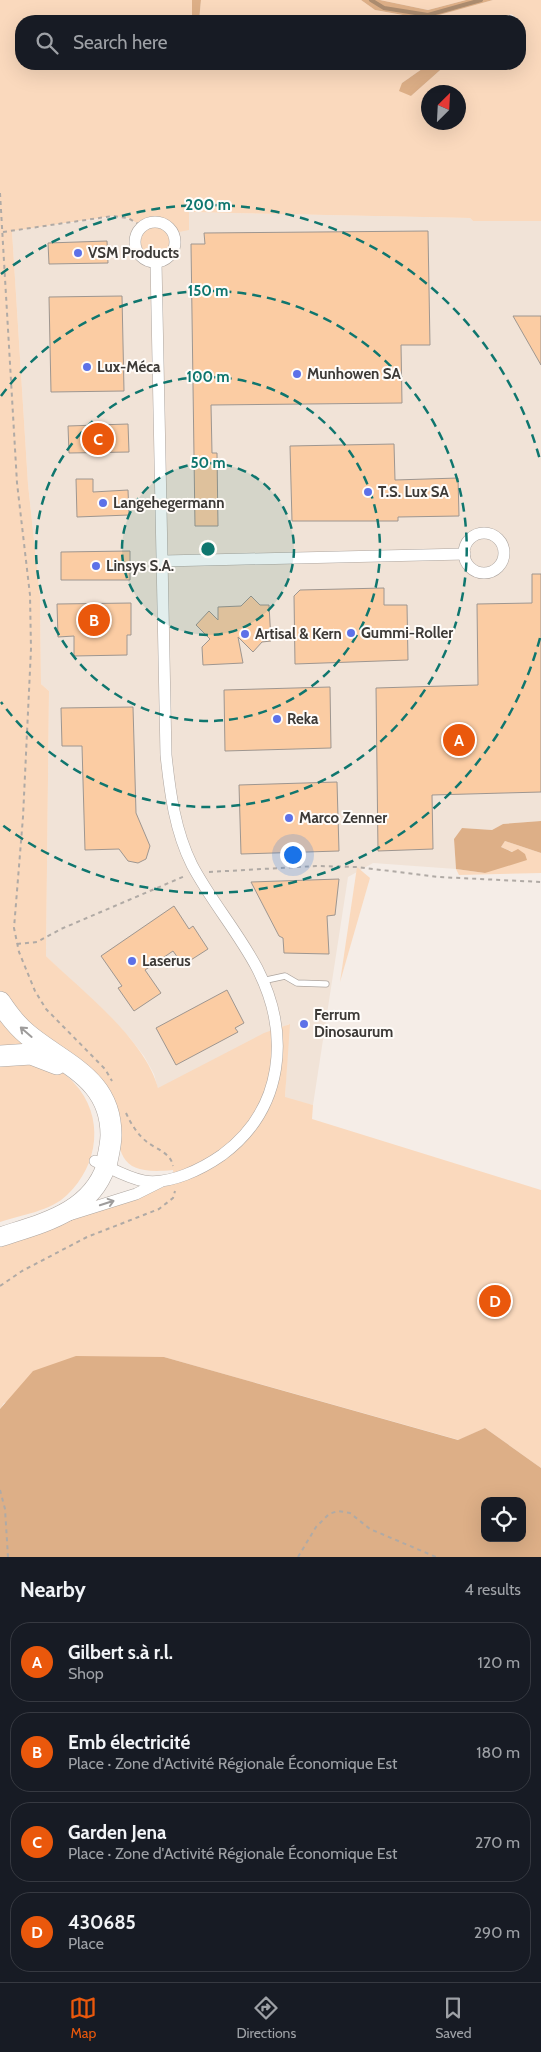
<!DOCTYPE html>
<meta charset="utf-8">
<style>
body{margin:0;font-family:Cabin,sans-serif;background:#20242c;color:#f1f3f6}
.controls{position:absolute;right:15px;bottom:15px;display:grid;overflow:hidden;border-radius:10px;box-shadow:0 5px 20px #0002}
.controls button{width:45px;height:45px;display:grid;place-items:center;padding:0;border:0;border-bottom:1px solid #363941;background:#171b24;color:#f1f3f6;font:25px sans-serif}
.compass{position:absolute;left:421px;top:85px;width:45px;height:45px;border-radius:50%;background:#171b24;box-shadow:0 5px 20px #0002;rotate:24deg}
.you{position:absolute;left:292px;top:854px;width:18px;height:18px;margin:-12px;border:4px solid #fff;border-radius:50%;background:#1a73e8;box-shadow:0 0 0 8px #1a73e833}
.badge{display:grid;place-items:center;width:32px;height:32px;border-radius:50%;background:#ea580c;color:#fff;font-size:16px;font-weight:700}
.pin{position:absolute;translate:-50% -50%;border:2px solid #fff;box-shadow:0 1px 5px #0006}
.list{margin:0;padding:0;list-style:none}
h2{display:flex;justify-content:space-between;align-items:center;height:65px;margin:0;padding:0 20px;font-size:21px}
h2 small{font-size:16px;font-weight:400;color:#9ea1a6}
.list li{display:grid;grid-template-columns:32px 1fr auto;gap:15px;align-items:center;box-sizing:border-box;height:80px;margin:0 10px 10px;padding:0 10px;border:1px solid #363941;border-radius:20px}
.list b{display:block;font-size:19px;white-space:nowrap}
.list p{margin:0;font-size:16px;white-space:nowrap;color:#9ea1a6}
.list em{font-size:16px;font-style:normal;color:#9ea1a6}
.icon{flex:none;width:28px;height:28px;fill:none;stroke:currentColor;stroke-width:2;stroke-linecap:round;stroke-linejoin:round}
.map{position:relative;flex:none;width:541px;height:1557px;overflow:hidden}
.search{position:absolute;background:#171b24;box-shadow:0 5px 20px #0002;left:15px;right:15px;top:15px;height:55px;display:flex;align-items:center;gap:12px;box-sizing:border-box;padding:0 18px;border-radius:20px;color:#9ea1a6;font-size:19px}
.sheet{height:425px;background:#171b24}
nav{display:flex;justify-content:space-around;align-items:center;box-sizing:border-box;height:70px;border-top:1px solid #363941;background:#171b24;font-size:14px;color:#9ea1a6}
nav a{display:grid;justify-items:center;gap:2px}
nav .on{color:#ea580c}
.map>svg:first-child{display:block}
</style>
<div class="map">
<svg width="541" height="1557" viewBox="0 0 541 1557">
<rect width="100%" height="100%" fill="#f5ede7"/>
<polygon fill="#f1e3d7" points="189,212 470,218 473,221 541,221 541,821 503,824 492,830 462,828 454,839 456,869 373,863 348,877 313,1105 285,1098 289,1024 158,1089 154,1074 144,1056 129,1037 46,956 49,691 41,684 40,596 28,484 12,231 122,216 142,226 156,262 169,257 175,246 174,233"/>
<g fill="#fad9bd" fill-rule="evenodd">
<path d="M0,0h192v21h-171v43h408l-27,19 9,13 36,-32h73v-43h-9l6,-3 -6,-4 -15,7h-297l2,-21h160l14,10 50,9 68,-19h48v221h-68l-3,-3 -281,-6v18l-15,3c12,45 -61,32 -32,-7l-14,-8 -15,-2 -101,15 16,253 12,112 1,88 8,7 -3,265c37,36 99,83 112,132l106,-55 26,-9 -5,73 28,8 -1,14 229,71v278l-56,-40 -26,12 -295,-83 -160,46 -4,6v-169l87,-26 88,-31 -2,-13c-52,5 -54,-11 -58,-57l-83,-82 -32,-38zM428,92h30v30h-30z"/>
<polygon points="380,0 466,0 428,10"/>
<polygon points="505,841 541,853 541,873 459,875 456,869 485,873 513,852 501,847"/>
<polygon points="357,867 370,878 340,982"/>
<polygon points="0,1008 53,1056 0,1050"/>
<path d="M0,1060c15,2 35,0 49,5 9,3 19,11 25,18 31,33 25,82 -7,112 -16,16 -46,20 -67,27z"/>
</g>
<g fill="#ddaf87" fill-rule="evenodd">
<polygon points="192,0 201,0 199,21 192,21"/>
<polygon points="361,0 380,0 428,10 466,0 493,0 425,19 375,10"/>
<polygon points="429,64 447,64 411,96 399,91 402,83"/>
<polygon points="541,821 541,853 505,841 501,847 512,852 518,849 525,854 527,860 485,873 456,869 454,839 462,828 492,830 503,824"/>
<path d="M76,1356l88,1 294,83 27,-12 56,40v89h-541v-148l33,-38zM485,1501h37v37h-37z"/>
</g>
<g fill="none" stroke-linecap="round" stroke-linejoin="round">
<polyline stroke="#ac8c6f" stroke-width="4" points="371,0 384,8 428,15 481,0"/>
</g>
<g fill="#fbcca3" stroke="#9e9690">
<polygon points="428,231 430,345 401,345 402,403 211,405 212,453 217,453 218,526 195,526 191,244 205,244 204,233"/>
<polygon points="107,241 108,263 49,264 48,243"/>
<polygon points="122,296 124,391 51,392 49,297"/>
<polygon points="513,316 541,316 541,365"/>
<polygon points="128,424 129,452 69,453 68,426"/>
<polygon points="394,444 395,480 458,478 459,516 398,517 398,521 292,521 290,446"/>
<polygon points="76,479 93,479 93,492 128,490 129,515 77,517"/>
<polygon points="130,551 130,580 61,580 61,552"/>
<polygon points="532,574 541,574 541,792 432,795 433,849 378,851 376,688 478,685 477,604 532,603"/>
<polygon points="384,588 384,605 407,605 408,660 295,664 294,596 300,590"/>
<polygon points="251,596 260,605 269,605 271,641 262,642 253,652 238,637 243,663 203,665 202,647 210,639 196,625 209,611 218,620 218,607 241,606"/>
<polygon points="131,603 131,635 127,635 127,655 74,656 74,636 58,637 57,604"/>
<polygon points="330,687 331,748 225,751 224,690"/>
<polygon points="133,707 136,813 150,846 146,859 138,863 128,861 119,849 85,850 82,746 62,746 61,708"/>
<polygon points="337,782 339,851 241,854 239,785"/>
<polygon points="339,879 335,915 327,916 329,954 284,953 283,938 279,936 251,882"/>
<polygon points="174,906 189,929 193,926 208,949 183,965 173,951 145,970 161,993 134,1011 118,988 122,986 101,956"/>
<polygon points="227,990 244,1023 235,1028 238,1032 176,1065 156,1028"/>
</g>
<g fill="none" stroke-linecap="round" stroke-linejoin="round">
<g stroke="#ada59f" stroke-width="7">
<polyline id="service" points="262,981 285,976 297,983 326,984"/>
</g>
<g stroke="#ada59f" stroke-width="12">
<g id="minor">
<circle cx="155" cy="242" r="20"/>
<circle cx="484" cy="553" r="20"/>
<polyline points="164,561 465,554"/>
<path d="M95,1161c16,7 32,17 49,20 26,4 58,-12 78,-26 62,-46 69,-121 35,-187 -19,-36 -46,-67 -65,-103 -17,-34 -22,-72 -26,-110l-10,-493"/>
<polyline points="69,1215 136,1194 160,1182"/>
</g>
</g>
<g stroke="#ada59f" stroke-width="20">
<path id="primary" d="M0,1237c42,-14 90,-24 106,-71"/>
</g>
<g stroke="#ada59f" stroke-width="22">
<g id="motorway">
<path d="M0,1002c8,12 16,23 27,32 37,31 84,44 84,101 0,10 -3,21 -5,31"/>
<polyline points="0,1056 31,1054 57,1064"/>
</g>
</g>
<g stroke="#b0aaa5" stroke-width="2" stroke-dasharray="4 4" stroke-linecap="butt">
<polyline points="0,193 17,483 30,595 31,649 23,817 14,928 19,952 35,991 46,1009 105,1069 112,1081"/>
<polyline points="3,232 113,216 128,218 142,226"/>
<polyline points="209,872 316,866 357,867 439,877 541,882"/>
<polyline points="17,944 37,942 61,929 185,876"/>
<path d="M126,1113c5,11 12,22 21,29 9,7 24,11 26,24"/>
<polyline points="0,1286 22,1271 87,1237 159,1209 173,1198 175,1191"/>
<polyline points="0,1490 5,1509 8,1557"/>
<polyline points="298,1557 316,1527 329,1514 338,1511 350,1513 370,1529 436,1557"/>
</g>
<use href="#service" stroke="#fff" stroke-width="5.5"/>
<use href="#minor" stroke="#fff" stroke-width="11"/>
<use href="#primary" stroke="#fff" stroke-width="19"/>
<use href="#motorway" stroke="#fff" stroke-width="21"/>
</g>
<defs><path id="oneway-shaft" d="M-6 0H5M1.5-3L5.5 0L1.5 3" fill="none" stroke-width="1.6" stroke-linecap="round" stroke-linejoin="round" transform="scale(1.25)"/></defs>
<g stroke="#9e9c9b">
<use href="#oneway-shaft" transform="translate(26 1032) rotate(-139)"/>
<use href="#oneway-shaft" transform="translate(107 1203) rotate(-18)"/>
</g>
<circle cx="208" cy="549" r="86" fill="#0f766e" fill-opacity=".12"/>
<g fill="none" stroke="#0f766e" stroke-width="2.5" stroke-dasharray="9 6">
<circle cx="208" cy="549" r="86"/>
<circle cx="208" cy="549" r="172"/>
<path d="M1 396A258 258 0 1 1 1 702"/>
<path d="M540 638A344 344 0 0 1 1 824M1 274A344 344 0 0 1 540 460"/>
</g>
<g fill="#5d71e8" stroke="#fffcf9" stroke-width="2">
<circle cx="78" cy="253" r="5"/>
<circle cx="87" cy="367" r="5"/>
<circle cx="297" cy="374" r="5"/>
<circle cx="368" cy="492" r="5"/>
<circle cx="103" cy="503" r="5"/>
<circle cx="96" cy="566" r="5"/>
<circle cx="351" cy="633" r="5"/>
<circle cx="245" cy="634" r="5"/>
<circle cx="277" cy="719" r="5"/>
<circle cx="289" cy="818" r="5"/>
<circle cx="132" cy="961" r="5"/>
<circle cx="304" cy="1024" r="5"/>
</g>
<g text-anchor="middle" stroke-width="4" stroke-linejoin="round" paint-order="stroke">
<g font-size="15" font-weight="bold" fill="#3d3a37" stroke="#fffcf9" text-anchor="start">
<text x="88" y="258">VSM Products</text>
<text x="97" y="372">Lux-Méca</text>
<text x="307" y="379">Munhowen SA</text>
<text x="378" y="497">T.S. Lux SA</text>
<text x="113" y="508">Langehegermann</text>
<text x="106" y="571">Linsys S.A.</text>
<text x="361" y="638">Gummi-Roller</text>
<text x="255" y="639">Artisal &amp; Kern</text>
<text x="287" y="724">Reka</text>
<text x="299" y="823">Marco Zenner</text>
<text x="142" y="966">Laserus</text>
<text x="314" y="1020">Ferrum<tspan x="314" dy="17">Dinosaurum</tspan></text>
</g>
</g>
<circle cx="208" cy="549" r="8" fill="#0f766e" stroke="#fffcf9" stroke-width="2.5"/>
<g font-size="15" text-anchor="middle" font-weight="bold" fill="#0f766e" stroke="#fffcf9" stroke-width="4" stroke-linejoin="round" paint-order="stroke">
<text x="208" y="210">200 m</text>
<text x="208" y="296">150 m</text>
<text x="208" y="382">100 m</text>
<text x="208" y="468">50 m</text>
</g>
</svg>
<div class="controls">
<button><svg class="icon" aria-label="locate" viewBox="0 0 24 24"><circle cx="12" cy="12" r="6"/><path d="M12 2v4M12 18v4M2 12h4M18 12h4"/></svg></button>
</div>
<svg class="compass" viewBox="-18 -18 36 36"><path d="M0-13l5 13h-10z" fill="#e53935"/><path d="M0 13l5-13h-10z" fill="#9ea1a6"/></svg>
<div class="you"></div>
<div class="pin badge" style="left:459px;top:740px">A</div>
<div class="pin badge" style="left:94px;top:620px">B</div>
<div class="pin badge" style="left:98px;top:439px">C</div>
<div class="pin badge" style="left:495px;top:1301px">D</div>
<div class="search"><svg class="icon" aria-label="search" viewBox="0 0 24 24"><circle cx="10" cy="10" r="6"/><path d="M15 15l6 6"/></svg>Search here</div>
</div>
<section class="sheet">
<h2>Nearby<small>4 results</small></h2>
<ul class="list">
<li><span class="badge">A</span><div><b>Gilbert s.à r.l.</b><p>Shop</p></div><em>120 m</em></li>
<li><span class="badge">B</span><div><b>Emb électricité</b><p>Place · Zone d'Activité Régionale Économique Est</p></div><em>180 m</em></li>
<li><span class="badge">C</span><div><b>Garden Jena</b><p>Place · Zone d'Activité Régionale Économique Est</p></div><em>270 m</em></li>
<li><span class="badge">D</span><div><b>430685</b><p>Place</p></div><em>290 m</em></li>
</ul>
</section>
<nav>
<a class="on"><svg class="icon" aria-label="map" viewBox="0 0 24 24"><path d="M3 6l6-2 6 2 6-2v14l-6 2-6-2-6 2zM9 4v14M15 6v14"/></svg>Map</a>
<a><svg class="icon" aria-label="directions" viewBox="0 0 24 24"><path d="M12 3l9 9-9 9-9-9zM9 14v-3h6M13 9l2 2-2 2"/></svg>Directions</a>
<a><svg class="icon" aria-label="saved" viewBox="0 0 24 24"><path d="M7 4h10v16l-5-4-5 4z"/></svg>Saved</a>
</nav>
